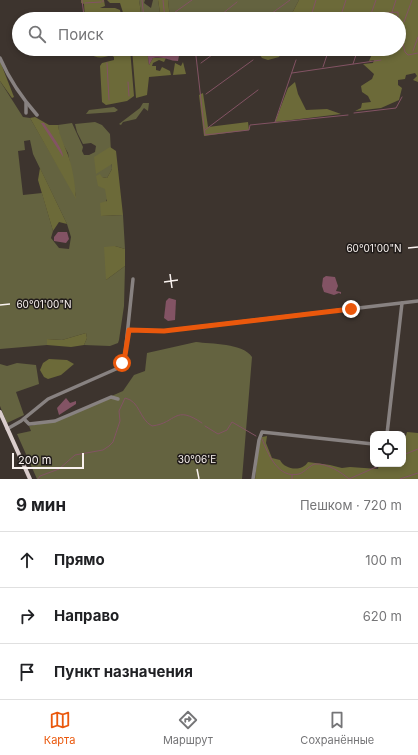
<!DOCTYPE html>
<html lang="ru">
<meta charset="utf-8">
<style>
body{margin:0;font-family:Inter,sans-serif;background:#f2f2f2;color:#202124}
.controls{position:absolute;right:12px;bottom:12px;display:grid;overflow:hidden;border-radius:8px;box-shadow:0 2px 6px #0003}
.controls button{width:36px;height:36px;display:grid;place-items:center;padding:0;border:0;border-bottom:1px solid #e0e0e0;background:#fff;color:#202124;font:20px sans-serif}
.scale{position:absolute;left:12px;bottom:10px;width:72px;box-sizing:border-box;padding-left:4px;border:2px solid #f9f2ef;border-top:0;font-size:11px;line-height:14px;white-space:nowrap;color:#f9f2ef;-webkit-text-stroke:3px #211c1a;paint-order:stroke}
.stop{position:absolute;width:12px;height:12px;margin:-9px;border:3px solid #ea580c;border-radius:50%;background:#fff}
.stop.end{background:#ea580c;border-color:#fff;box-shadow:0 1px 4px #0008}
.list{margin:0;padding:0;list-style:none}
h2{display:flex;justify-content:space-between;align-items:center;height:52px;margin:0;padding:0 16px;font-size:17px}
h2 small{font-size:13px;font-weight:400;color:#757577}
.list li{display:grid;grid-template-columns:26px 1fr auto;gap:12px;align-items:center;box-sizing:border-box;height:56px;padding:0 16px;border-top:1px solid #e0e0e0}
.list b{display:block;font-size:15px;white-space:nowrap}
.list em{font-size:13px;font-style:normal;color:#757577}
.icon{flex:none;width:22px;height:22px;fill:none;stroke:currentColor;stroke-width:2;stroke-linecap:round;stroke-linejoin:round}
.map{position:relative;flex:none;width:418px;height:479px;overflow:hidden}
.search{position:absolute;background:#fff;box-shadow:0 2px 6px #0003;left:12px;right:12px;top:12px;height:44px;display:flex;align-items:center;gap:10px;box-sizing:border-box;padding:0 14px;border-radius:22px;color:#757577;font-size:15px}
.sheet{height:220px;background:#fff}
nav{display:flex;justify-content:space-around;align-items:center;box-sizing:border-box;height:56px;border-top:1px solid #e0e0e0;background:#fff;font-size:11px;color:#757577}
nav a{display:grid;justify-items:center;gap:2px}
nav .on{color:#ea580c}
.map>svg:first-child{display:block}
</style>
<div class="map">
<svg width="418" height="479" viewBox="0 0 418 479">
<rect width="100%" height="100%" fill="#3d342e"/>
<g fill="#646340" fill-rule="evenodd">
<polygon points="139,0 145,0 144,3 151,8 153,0 158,0 161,19 142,19"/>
<polygon points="168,0 299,0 289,19 170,19"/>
<path d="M0,81l23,36 7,1 46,79 -8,-44 -8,-14 -2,-14 14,-2 11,24 -1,4 2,4h5l6,-3 1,-6 -5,-3 -8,1 -6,-12 -2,-8 20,-2 7,3 8,9 2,35 -5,9 -5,-1 6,19 -7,20 22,-1 2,34 -10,-3 -9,34 19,-14 -1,40 -5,34 -1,3 -8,3 -26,-1 3,-7 -1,-5 -24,7 -15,-1v6l-47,4zM30,140l3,14 34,70 4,13 -2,12 -10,-1 -8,-10 2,-7 -11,-38 -19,2 -5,-44 7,-1 -1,-9z"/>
<polygon points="143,103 149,103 148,111 144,108 136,119 123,122 121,125 119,124 140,108"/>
<polygon points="114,107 118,110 115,112 86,114 89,110"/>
<path d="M196,342c15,2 47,1 56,15l-10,122h-205l-20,-45 14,-3 -2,-5 25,-5 69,-30 11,-16 11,-4 2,-18z"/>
<polygon points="17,363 36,365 39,384 16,392 24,415 7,423 0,406 0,364 7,366"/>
</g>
<g fill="#6c6a39">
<polygon points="81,0 104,0 105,6 100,8 115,8 120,10 122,19 85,19 84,4 81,3"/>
<polygon points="107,0 139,0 142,19 125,19 120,3 110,3"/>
<polygon points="158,0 168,0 170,19 161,19"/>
<polygon points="299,0 418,0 418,82 413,80 417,76 415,73 406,75 405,79 398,80 398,85 402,88 399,100 381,108 355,111 361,108 362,103 371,102 368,96 362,92 361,86 372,79 374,74 363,64 373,63 374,60 369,61 373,52 372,49 399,49 401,35 398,16 394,16 394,19 289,19"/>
<path d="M88,49h42l4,47 -7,5 -21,4 -4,-3 -2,-36 2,-3 12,-3v-3l-3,-2c-9,4 -16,3 -23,-2z"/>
<polygon points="132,49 147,49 149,65 153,58 166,58 164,62 159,60 153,63 152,66 156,66 156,70 160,71 162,67 170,71 171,75 149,77 147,95 136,98"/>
<polygon points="258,49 261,49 270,55 278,54 279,50 283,51 279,57 268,60 262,58 257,51"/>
<polygon points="0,61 14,97 12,98 0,81"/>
<polygon points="183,62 186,74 173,75 175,63 181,66"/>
<polygon points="295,82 298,94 306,110 327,109 341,114 275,122 288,88"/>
<polygon points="203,93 208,127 248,122 249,130 204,136 199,95"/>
<path d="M35,117l14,8h9c2,13 6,19 10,30 5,14 7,29 8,44l-46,-81z"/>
<polygon points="110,147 116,151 123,215 101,216 100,203 107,201 105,189 98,186 96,176 100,174 102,177 107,178 112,169 112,164 96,174 94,157"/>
<polygon points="40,168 67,224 59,222 53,231 38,180"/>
<polygon points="115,246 125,249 125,266 106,280 104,247"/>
<polygon points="86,333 87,338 84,345 71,347 47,345 47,339 62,340"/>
<polygon points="49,359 67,360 74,364 61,375 48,379 44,377 40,370 43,363"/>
<path d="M407,432l11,1v46h-163l4,-36 3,-6 5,-1 -1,7 6,15 8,2c5,10 22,12 28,2l22,3 12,3 8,-1 28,2 1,-5h24v-19z"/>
</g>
<g fill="#835364">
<path d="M147,49l5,1 1,5 3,-1 2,-5h77l-37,4 -2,3 -2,-2 -15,2 -1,5c-10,0 -13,-5 -25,-3l-4,7z"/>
<path d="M41,123h3c4,7 20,27 19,34z"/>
<polygon points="58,232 67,232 69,239 66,243 54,241 54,237"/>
<polygon points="326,276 335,277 338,286 336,291 341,292 341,294 339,293 334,295 324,292 322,286 323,278"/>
<polygon points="169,298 176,300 175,320 168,321 164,318 166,301"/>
<polygon points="66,398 70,403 76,401 76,404 59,415 57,408"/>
</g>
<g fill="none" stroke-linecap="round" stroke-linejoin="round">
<g stroke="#835364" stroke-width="1">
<polyline points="82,0 84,16 101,15 101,19"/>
<polyline points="103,0 103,2"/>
<polyline points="142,0 144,19"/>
<polyline points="163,0 165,19"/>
<polyline points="85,3 101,2"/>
<polyline points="392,12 396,0"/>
<polyline points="222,14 237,2"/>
<polyline points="371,14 376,0"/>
<polyline points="171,15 192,0"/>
<polyline points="340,18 346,0"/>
<polyline points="264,19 290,0"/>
<polyline points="310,19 316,0"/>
<polyline points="330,19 398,12 398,16"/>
<polyline points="404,22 412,0"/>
<polyline points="401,39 402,40 405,52 408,55 418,53"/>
<polyline points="105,49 106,55"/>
<polyline points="413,51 418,37"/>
<polyline points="196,56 205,135 249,130 250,125 348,115"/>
<polyline points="107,63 109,100"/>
<polyline points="201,63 212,55 251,51"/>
<polyline points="353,64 358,49"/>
<polyline points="323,67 329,49"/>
<polyline points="292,73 381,60"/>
<polyline points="128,82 129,96"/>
<polyline points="206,94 253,60"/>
<polyline points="354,113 396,108 402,97"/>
<polyline points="275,122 296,60"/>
<polyline points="205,130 258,90"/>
<polyline points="205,426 218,434 227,430 232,422 256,436"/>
<path d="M262,439c6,15 16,40 37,35 6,-2 11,-9 16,-10 12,-1 26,8 34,15"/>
<polyline points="403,455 418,449"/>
<path d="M38,479l2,-3 19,-7 16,-14 28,-5 6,-4 4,-4 7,-21 -1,-10 6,-13c15,3 14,21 27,28 25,-3 22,-22 50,-3"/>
<polyline points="292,479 292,475"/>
<polyline points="349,479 383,464"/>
<polyline points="400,479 418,473"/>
</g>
<g stroke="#888281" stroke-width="3.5">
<path d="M0,58c9,21 22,40 37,57"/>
<polyline points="26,103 26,113"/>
<polyline points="129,330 164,331 418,301"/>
<polyline points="24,419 29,424 55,421 111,397 118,399"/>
<polyline points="7,429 21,421 48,399 116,369 122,363 125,355 133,279"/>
<polyline points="387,434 402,303"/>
<polyline points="253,479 259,440 262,432 373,444"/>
</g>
<polyline stroke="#dacdcc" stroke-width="4" points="0,412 30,479"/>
</g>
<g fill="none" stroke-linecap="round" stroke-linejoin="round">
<polyline stroke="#ea580c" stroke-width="5" points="122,363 125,355 129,330 164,331 351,309"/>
</g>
<path fill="none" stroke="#f9f2ef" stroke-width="1.5" d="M408,248l10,-1M170,274l2,14M164,282l14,-2M0,305l10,-1M197,469l2,10"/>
<g font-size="10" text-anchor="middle" fill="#f9f2ef" stroke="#211c1a" stroke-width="3" stroke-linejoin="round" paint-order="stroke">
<text x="374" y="252">60°01'00"N</text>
<text x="44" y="308">60°01'00"N</text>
<text x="197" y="463">30°06'E</text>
</g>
</svg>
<div class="controls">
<button><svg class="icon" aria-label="locate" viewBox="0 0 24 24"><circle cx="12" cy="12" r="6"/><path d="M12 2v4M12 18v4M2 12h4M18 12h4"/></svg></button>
</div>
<div class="scale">200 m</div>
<div class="stop" style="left:122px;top:363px"></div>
<div class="stop end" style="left:351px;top:309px"></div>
<div class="search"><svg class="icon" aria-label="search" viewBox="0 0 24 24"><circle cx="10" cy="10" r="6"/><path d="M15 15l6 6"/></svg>Поиск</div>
</div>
<section class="sheet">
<h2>9 мин<small>Пешком · 720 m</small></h2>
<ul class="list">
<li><svg class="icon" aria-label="ahead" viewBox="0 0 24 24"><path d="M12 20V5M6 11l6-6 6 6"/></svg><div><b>Прямо</b></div><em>100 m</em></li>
<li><svg class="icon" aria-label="right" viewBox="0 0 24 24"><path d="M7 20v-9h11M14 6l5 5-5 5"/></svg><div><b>Направо</b></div><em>620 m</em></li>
<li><svg class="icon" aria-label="arrive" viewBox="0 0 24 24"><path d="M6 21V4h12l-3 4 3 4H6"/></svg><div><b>Пункт назначения</b></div></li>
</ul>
</section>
<nav>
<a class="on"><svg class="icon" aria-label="map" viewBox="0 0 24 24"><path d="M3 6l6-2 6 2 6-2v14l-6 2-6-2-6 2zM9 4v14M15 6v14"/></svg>Карта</a>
<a><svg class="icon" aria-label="directions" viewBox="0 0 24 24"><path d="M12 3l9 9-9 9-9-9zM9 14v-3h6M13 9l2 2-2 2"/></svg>Маршрут</a>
<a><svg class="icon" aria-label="saved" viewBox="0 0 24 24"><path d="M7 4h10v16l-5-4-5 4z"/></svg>Сохранённые</a>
</nav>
